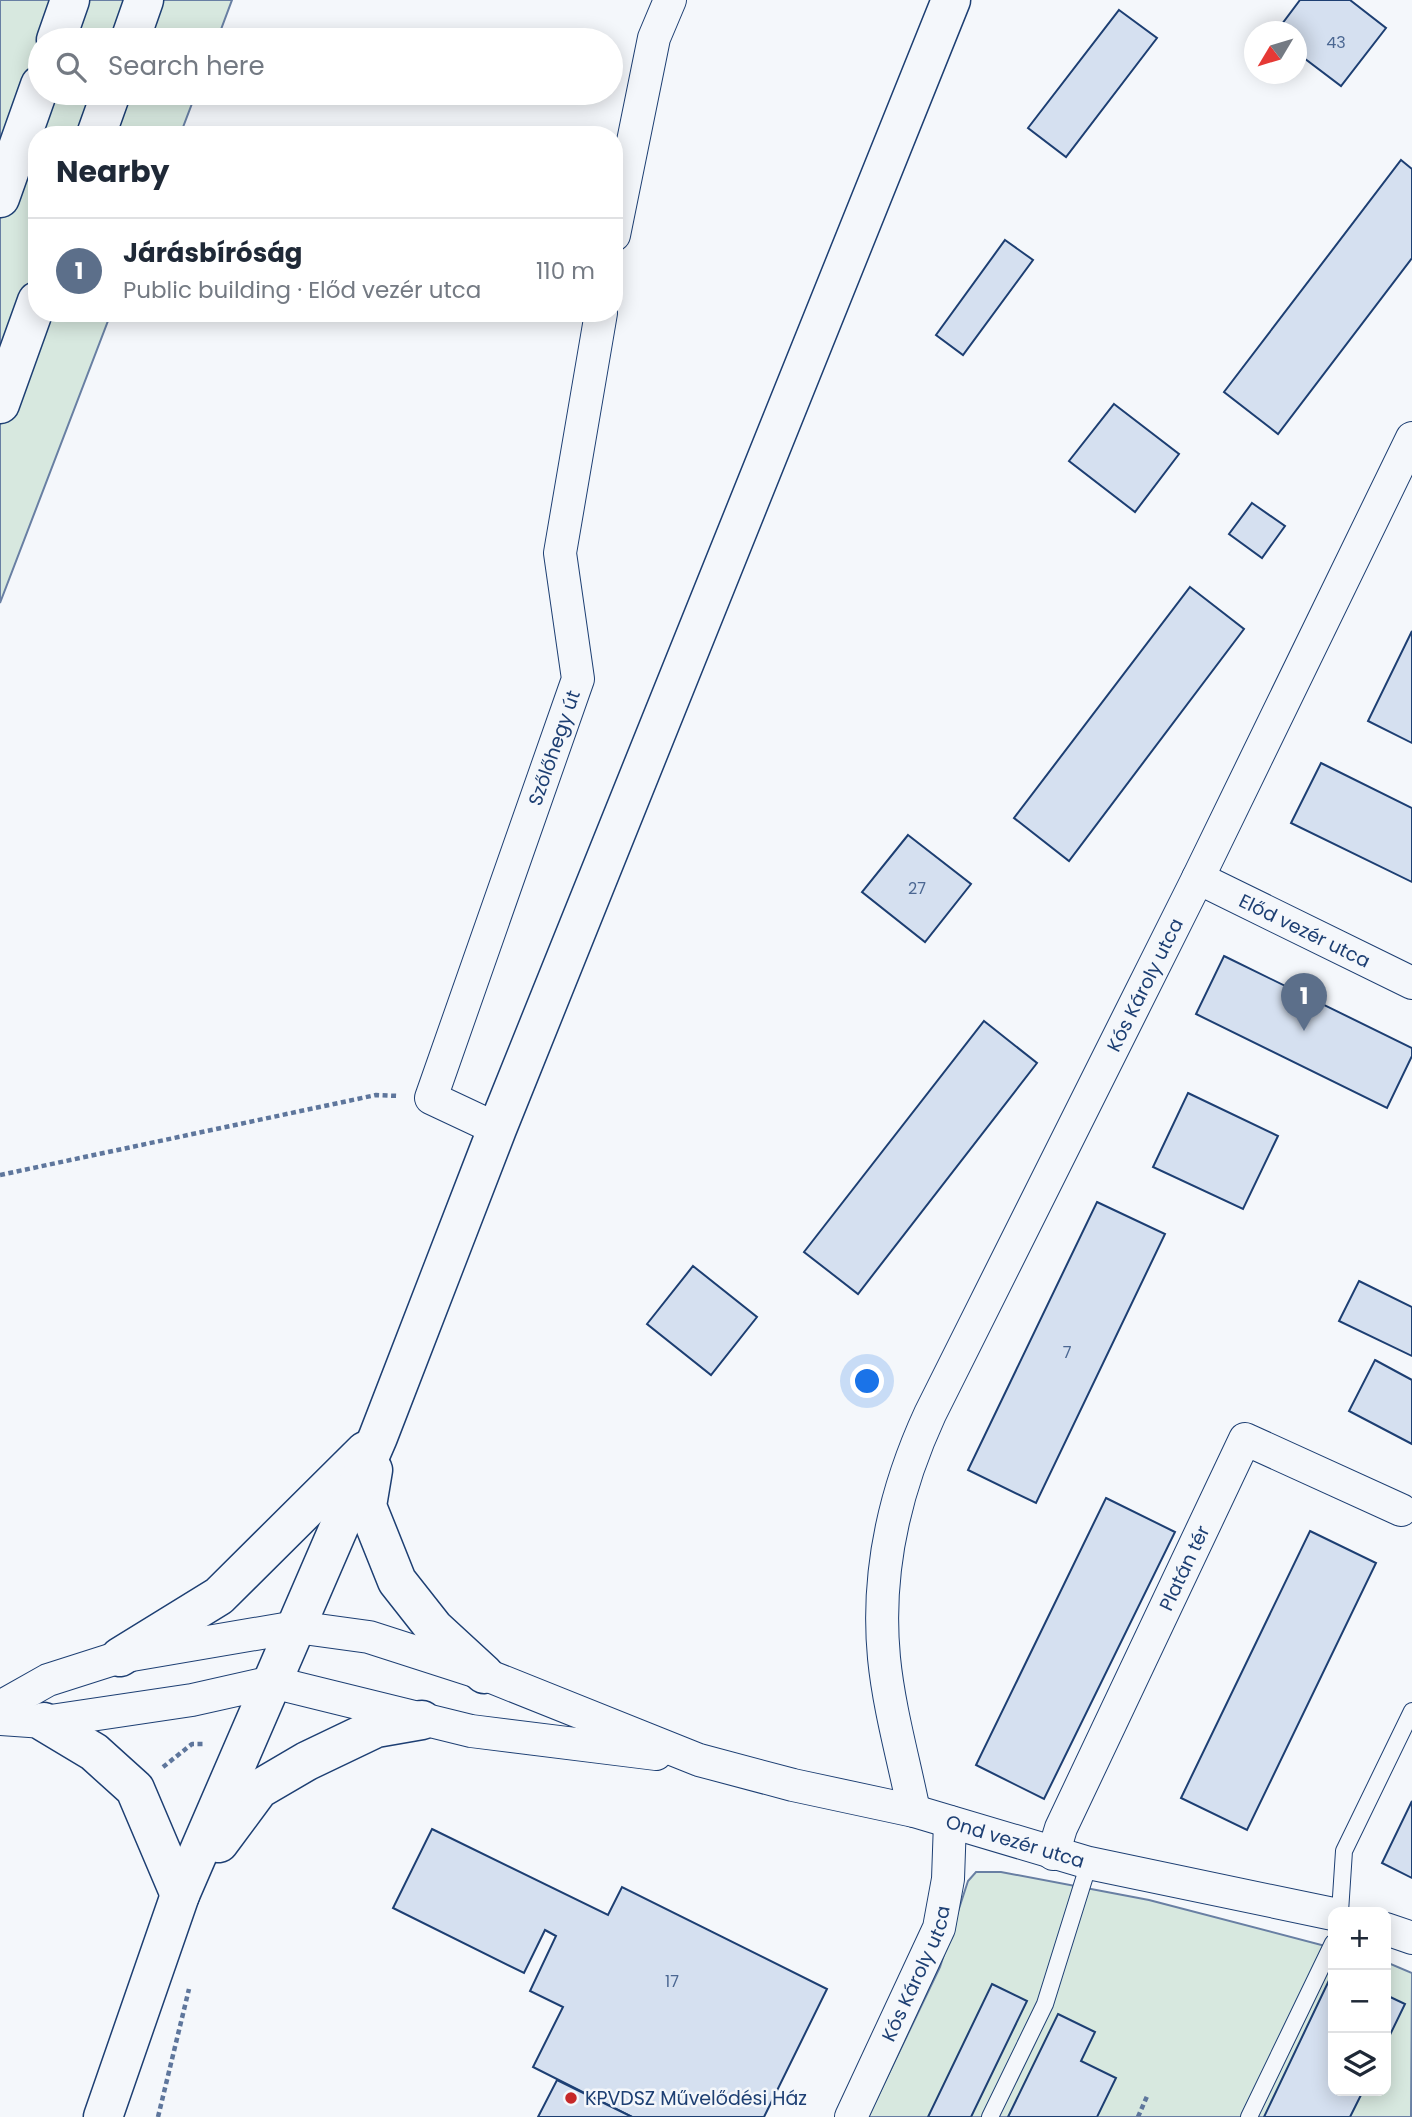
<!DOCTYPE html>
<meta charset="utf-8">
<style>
body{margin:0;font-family:Poppins,sans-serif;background:#f2f2f3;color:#1f2937}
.controls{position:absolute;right:21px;bottom:21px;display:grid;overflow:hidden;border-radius:14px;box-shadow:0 4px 18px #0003}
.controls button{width:63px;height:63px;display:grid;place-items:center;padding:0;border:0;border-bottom:2px solid #e0e1e3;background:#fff;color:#1f2937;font:35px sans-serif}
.compass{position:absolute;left:1244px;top:21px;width:63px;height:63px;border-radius:50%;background:#fff;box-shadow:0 4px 18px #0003;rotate:232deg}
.you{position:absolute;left:868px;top:1382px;width:24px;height:24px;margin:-18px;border:5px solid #fff;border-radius:50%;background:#1a73e8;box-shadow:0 0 0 10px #1a73e833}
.badge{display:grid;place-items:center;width:46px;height:46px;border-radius:50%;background:#ea580c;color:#fff;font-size:23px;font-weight:700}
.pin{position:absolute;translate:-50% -58px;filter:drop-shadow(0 2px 4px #0008)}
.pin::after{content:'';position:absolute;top:37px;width:24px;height:21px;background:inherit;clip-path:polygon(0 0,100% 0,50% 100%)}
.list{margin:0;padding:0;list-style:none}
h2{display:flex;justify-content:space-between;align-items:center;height:91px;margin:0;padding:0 28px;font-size:30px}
h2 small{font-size:23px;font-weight:400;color:#747a83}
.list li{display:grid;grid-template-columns:46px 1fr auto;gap:21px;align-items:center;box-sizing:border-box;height:105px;padding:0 28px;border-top:2px solid #e0e1e3}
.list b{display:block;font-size:26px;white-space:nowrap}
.list p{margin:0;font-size:23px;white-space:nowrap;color:#747a83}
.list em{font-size:23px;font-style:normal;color:#747a83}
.icon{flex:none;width:38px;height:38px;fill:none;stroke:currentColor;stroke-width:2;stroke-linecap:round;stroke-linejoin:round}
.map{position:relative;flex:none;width:1412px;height:2117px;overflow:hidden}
.search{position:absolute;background:#fff;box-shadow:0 4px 18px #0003;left:28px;top:28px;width:595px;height:77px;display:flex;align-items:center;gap:18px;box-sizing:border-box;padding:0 24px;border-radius:38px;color:#747a83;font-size:26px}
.panel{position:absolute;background:#fff;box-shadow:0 4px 18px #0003;left:28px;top:126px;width:595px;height:196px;border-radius:28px}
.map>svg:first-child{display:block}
</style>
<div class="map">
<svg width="1412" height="2117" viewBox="0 0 1412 2117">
<rect width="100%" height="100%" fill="#f4f7fb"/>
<g fill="#d7e8df" stroke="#687fa3" stroke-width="2">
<polygon points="0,0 232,0 217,40 40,40 40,93 196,93 180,135 37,135 37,313 111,313 0,603"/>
<polygon points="976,1872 1001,1872 1149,1900 1333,1948 1333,2091 1386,2091 1386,1962 1412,1973 1411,2117 868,2117 940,1967 968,1881"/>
</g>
<g fill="#d5e0f0" stroke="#1d3f73" stroke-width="2">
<polygon points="1300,0 1350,0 1386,28 1341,86 1296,52 1296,32 1276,32"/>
<polygon points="1119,10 1157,38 1066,157 1028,128"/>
<polygon points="1401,160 1412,169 1412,258 1278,434 1224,392"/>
<polygon points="1005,240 1033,260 963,355 936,335"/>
<polygon points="1114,404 1179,454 1135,512 1069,461"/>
<polygon points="1252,503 1285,526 1262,558 1229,534"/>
<polygon points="1190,587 1244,629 1069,861 1014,818"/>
<polygon points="1412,631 1412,743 1368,721"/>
<polygon points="1321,763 1412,808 1412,882 1291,823"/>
<polygon points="908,835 971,884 925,942 862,892"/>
<polygon points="1224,956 1412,1048 1412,1056 1387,1108 1196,1014"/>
<polygon points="984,1021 1037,1063 858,1294 804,1252"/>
<polygon points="1188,1093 1278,1136 1243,1209 1153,1167"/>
<polygon points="1097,1202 1165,1234 1036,1503 968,1470"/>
<polygon points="693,1266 757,1317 711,1375 647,1324"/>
<polygon points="1359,1281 1412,1307 1412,1356 1339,1321"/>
<polygon points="1375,1360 1412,1380 1412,1444 1349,1411"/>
<polygon points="1106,1498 1175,1532 1044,1799 976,1765"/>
<polygon points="1310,1531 1376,1563 1247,1830 1181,1798"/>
<polygon points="1412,1801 1412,1878 1382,1863"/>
<polygon points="432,1829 608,1915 622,1887 827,1989 764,2117 632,2117 533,2067 563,2007 530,1991 556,1936 545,1930 524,1973 393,1908"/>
<polygon points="1333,1972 1333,2091 1363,2091 1350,2117 1264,2117"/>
<polygon points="992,1984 1027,2001 971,2117 928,2117"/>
<polygon points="1386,1995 1405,2004 1386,2043"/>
<polygon points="1058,2014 1095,2032 1081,2061 1116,2078 1097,2117 1008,2117"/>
<polygon points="557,2080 632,2117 538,2117"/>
</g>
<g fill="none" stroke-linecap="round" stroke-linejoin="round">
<g stroke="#1d3f73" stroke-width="18">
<g id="lane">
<polyline points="1340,1912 1344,1851 1412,1711"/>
<polyline points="990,2117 1045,2004 1089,1863"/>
<polyline points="1249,2117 1333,1943"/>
</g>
</g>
<g stroke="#1d3f73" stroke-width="34">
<g id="street">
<polyline points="614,235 654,38 670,0"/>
<path id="s1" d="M1198,878l214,105"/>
<path id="s2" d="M497,1129l-66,-31 147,-419 -18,-126 41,-240"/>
<path id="s3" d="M0,1707l48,-27 72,-23 176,-30 73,10 115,37 215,86 94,25 121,26 175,52 244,51"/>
<polyline points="0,1719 44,1722 192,1700 272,1682 471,1731 656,1754"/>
<path id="s4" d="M914,1811c-10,-50 -25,-102 -30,-153 -8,-84 11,-168 46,-244l268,-536 214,-440"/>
<path id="s5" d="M1053,1854l8,-26 184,-389 156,71"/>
<polyline points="1386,1929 1412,1938"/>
<path id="s6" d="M851,2117l88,-189 9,-49 2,-57"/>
</g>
</g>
<g stroke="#1d3f73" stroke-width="41">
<g id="primary">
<polyline points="373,1470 367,1506 397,1581 434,1628 484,1674"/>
<polyline points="120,1657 219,1596 365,1451"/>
<polyline points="44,1722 94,1752 135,1789 180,1895"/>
<polyline points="219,1843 259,1789 307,1761 376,1728 422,1720"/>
<polyline points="103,2117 180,1895 378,1437 497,1129 951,0"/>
</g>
</g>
<g stroke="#1d3f73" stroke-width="41">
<g id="highway">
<polyline points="56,40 70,0"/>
<polyline points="130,40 144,0"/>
<polyline points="96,135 111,93"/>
<polyline points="0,198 40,85"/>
<polyline points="0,404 37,301"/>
</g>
</g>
<g stroke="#5e769c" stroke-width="4.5" stroke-dasharray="5 3.5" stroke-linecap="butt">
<polyline points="0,1175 376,1095 399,1096"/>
<polyline points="163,1767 192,1744 206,1744"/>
<polyline points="158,2117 189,1989"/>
<polyline points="1138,2117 1148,2094"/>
</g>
<use href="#lane" stroke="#f4f7fb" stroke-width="16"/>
<use href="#street" stroke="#f4f7fb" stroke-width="32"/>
<use href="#primary" stroke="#f4f7fb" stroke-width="38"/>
<use href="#highway" stroke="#f4f7fb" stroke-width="38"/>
</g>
<circle fill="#c62828" stroke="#f4f7fb" stroke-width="2.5" cx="571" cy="2098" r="7"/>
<g text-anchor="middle" stroke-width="5" stroke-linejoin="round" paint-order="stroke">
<g font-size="16" fill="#4b6792">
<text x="1336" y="48">43</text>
<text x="917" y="894">27</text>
<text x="1067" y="1358">7</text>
<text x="672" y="1987">17</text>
</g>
<g font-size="19" fill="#1d3f73" stroke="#f4f7fb">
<text dy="7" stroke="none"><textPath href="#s2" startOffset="444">Szőlőhegy út</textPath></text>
<text dy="7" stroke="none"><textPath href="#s1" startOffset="119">Előd vezér utca</textPath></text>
<text dy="7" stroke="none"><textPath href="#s4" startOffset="887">Kós Károly utca</textPath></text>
<text dy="7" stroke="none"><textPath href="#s5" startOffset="315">Platán tér</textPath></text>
<text dy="7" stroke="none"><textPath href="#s3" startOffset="1062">Ond vezér utca</textPath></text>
<text dy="7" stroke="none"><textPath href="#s6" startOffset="158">Kós Károly utca</textPath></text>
</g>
<g font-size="19" fill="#1d3f73" stroke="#f4f7fb" text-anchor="start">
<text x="585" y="2105">KPVDSZ Művelődési Ház</text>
</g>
</g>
</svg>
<div class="controls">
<button>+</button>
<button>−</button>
<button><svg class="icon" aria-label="layers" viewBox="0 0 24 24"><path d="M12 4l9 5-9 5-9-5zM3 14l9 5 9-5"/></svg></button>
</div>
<svg class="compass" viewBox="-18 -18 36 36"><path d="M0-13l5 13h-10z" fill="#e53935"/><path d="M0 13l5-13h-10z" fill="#747a83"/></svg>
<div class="you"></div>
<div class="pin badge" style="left:1304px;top:1031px;background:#5c6f8a">1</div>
<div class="search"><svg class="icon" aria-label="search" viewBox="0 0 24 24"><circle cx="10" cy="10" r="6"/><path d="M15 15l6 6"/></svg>Search here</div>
<section class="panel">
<h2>Nearby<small></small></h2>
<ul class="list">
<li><span class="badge" style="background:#5c6f8a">1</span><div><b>Járásbíróság</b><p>Public building · Előd vezér utca</p></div><em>110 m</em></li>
</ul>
</section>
</div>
